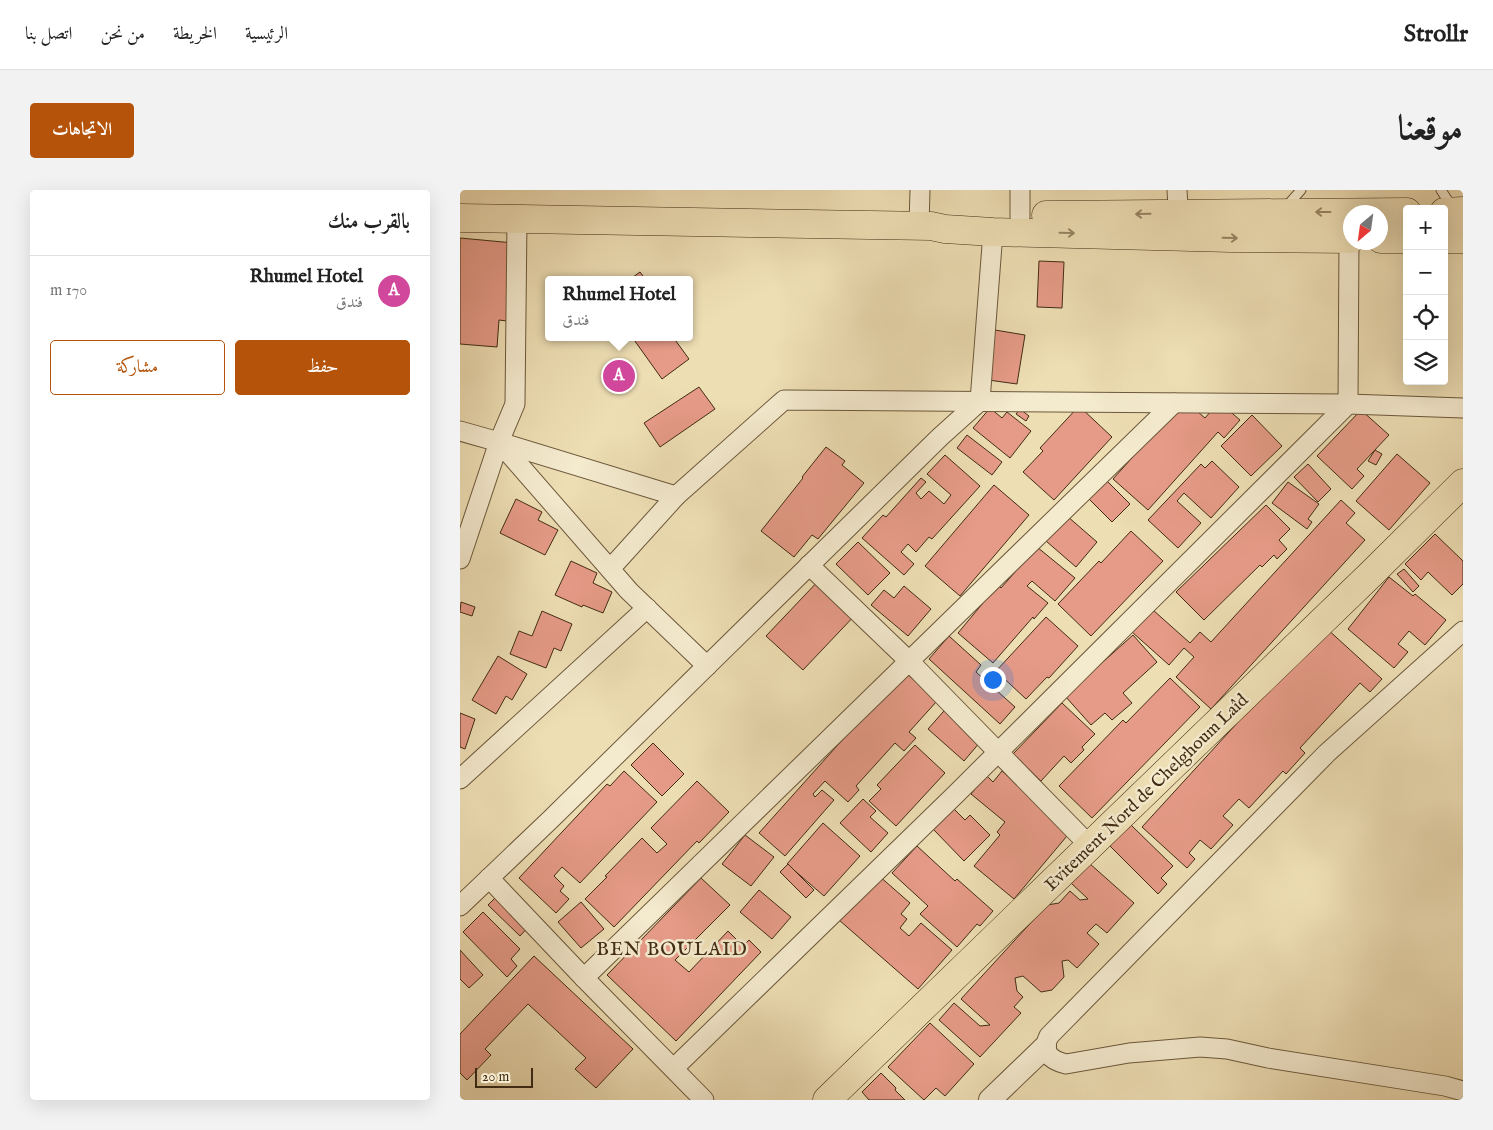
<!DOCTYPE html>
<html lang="ar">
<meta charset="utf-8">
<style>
body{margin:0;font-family:"IM FELL English",Amiri,serif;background:#f2f2f2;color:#222;direction:rtl}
.controls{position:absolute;right:15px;top:15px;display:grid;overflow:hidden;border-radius:5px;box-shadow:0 5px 20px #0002}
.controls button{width:45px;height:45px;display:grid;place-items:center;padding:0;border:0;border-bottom:1px solid #e0e0e0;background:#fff;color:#222;font:25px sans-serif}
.compass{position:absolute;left:883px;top:15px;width:45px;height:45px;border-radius:50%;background:#fff;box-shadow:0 5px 20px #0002;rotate:209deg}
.scale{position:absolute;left:15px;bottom:12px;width:58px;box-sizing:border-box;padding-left:5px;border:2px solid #412c13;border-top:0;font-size:14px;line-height:18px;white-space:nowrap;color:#412c13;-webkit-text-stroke:4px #f4eace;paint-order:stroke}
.you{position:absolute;left:532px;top:489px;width:18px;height:18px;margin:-12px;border:4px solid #fff;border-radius:50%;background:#1a73e8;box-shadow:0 0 0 8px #1a73e833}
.badge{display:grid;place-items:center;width:32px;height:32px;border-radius:50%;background:#b45309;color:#fff;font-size:16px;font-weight:700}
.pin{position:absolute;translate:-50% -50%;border:2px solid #fff;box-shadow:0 1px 5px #0006}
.popup{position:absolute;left:85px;top:86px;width:148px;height:65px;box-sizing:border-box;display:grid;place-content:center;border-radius:5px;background:#fff;filter:drop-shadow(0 1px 4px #0005);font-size:16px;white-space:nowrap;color:#767676}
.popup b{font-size:19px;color:#222}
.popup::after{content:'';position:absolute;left:50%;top:100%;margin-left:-10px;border:10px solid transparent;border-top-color:#fff}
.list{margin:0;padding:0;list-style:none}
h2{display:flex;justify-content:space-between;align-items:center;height:65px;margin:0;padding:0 20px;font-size:21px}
h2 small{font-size:16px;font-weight:400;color:#767676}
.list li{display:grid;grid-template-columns:32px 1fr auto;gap:15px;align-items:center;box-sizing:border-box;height:70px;padding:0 20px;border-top:1px solid #e0e0e0}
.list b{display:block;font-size:19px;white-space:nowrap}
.list p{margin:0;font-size:16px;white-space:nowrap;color:#767676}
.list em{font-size:16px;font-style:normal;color:#767676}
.actions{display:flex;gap:10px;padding:15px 20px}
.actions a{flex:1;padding:11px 0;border:1px solid #b45309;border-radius:5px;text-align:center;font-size:18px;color:#b45309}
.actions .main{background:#b45309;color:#fff}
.icon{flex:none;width:28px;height:28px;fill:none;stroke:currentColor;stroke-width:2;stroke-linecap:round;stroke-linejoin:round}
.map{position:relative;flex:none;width:1003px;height:910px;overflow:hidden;direction:ltr;border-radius:5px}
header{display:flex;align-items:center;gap:30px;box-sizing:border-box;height:70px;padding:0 25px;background:#fff;border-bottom:1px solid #e0e0e0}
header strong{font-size:24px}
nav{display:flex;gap:28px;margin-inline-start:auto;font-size:18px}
.intro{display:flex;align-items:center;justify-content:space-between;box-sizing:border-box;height:120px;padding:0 30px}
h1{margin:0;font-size:35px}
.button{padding:12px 22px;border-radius:5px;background:#b45309;color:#fff;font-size:18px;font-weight:700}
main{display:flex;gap:30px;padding:0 30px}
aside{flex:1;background:#fff;border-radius:5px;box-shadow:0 5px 20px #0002}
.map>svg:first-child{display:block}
</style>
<header>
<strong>Strollr</strong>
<nav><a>الرئيسية</a><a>الخريطة</a><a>من نحن</a><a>اتصل بنا</a></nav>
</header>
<div class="intro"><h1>موقعنا</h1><a class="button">الاتجاهات</a></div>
<main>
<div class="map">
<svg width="1003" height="910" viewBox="0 0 1003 910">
<rect width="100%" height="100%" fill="#eedeb4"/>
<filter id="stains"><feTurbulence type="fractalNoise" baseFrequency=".004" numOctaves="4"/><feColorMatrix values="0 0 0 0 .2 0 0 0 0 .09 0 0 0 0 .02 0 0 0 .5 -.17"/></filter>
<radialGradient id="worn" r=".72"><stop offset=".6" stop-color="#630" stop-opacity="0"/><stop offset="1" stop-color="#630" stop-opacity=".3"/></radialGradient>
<g fill="#e69b88" stroke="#412c13">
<polygon points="0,48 54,53 47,131 39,130 37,157 0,154"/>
<polygon points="579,71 604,72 602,118 577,117"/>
<polygon points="180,82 186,90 169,90"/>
<polygon points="529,139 565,145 557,194 521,189"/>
<polygon points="172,147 213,147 229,169 202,189"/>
<polygon points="239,197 255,219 200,257 184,233"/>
<polygon points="724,210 745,228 759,212 780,230 764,248 758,242 688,320 653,289"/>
<polygon points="619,216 652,247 594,310 563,282 583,261 580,258"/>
<polygon points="530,218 542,228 547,222 571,241 550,268 513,238"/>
<polygon points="560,219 569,226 566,231 556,224"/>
<polygon points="901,220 929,245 897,279 904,286 892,299 857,266"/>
<polygon points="792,225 822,256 791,286 761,256"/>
<polygon points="507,245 542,272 532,285 497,258"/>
<polygon points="366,257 385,271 382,275 404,293 358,349 352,345 334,367 301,341 343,288 342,287"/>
<polygon points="915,260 922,264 916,275 908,271"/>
<polygon points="937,264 970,293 929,340 896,311"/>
<polygon points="485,265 520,296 472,349 469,347 456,362 448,354 441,362 454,374 444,385 402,348 423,325 426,327 461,288 466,292 456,303 461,309 469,301 484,314 491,305 467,284"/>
<polygon points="752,271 779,297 751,328 724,303 717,311 741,333 718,358 688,330 741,274 745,278"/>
<polygon points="848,274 871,299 858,312 834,287"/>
<polygon points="645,289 670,314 652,332 627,307"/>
<polygon points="828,292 859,314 848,329 852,332 847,339 812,313"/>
<polygon points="534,295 569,325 500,406 465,376"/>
<polygon points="56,309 82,322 78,330 98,340 85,365 40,343"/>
<polygon points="881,310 895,323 886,333 905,350 751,519 716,487 734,467 724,458 709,475 672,442 693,420 730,453 740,442 751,452"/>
<polygon points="806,315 830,339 819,350 827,359 817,369 814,365 802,377 800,375 744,430 716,402"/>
<polygon points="607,326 637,352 616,377 586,351"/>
<polygon points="671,341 703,371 631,446 598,414 639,371 641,373"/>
<polygon points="975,344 1003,371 1003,394 992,405 968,382 961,390 945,374"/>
<polygon points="398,352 430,383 408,405 376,374"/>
<polygon points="577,357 615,388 595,411 572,391 567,396 588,413 574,429 573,427 533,473 498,443 538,395 541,398"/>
<polygon points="111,371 137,383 133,393 152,402 143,423 123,415 122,417 95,405"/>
<polygon points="944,379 959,396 953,402 937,384"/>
<polygon points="362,387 398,422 343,480 306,446"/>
<polygon points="929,387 953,406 955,404 986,430 965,455 949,441 938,454 948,462 934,478 888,439"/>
<polygon points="444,396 471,419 448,446 411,415 424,400 434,408"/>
<polygon points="1,412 15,417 12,426 0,422"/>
<polygon points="82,421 112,434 101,461 94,458 86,478 50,464 59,441 72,446"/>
<polygon points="586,427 618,456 589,488 587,487 566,509 536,481"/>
<polygon points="865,437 922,489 910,502 900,493 840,558 845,563 826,584 823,581 789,618 779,609 763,626 773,635 751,659 740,650 729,663 735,669 727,678 682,637"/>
<polygon points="673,445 697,472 663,503 672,513 652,530 645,523 631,535 605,506"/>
<polygon points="489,446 521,475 516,482 555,517 540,534 469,469"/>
<polygon points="38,466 67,484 52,510 46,506 36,524 12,510"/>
<polygon points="444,481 477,511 449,542 456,548 444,561 435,553 396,596 399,600 388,612 365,591 353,604 355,607 362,600 374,610 325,666 299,643"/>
<polygon points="710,488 740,517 632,628 599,596 663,530 666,533"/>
<polygon points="491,513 527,544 504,571 468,539"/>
<polygon points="602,513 635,544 622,557 624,560 611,573 604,566 581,591 553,564"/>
<polygon points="0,523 15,529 5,559 0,557"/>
<polygon points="193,553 224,584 202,606 171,575"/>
<polygon points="455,555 485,583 436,636 409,611 421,599 417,595"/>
<polygon points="164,581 197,612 120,693 102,677 94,686 104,696 100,701 109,709 96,723 59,688 147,594 150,596"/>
<polygon points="542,581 612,640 554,709 514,676 540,645 537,642 545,632 511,604 526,585 533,592"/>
<polygon points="237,591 269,622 239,653 237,651 154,737 125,709 147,687 145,686 182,648 197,663 207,654 191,638"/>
<polygon points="403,609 416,621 410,627 428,643 411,662 380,633"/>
<polygon points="494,619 505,630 510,625 530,645 504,671 473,639"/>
<polygon points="363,633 400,666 364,706 327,674"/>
<polygon points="671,635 713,676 701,688 707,694 698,704 650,656"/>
<polygon points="285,645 314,667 291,696 262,674"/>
<polygon points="457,656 495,691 497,689 533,721 520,736 517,734 497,757 460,724 468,716 432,683"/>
<polygon points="629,673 674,713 647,743 636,734 627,743 639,754 617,778 608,770 602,771 604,787 592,800 581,802 563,786 555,788 557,801 563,807 554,817 561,823 520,867 479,830 494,813 520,836 530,835 501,809 587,715 599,713 610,701 620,710 628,709 611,693"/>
<polygon points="328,674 354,700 346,708 320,682"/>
<polygon points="418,685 450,713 441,724 447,729 440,738 449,746 461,733 492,760 458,799 379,730"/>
<polygon points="241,688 270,715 215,770 229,782 268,741 283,756 289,750 301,762 216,851 147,785"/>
<polygon points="299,700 331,727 312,749 280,722"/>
<polygon points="40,703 71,734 60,746 28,715"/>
<polygon points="121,712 144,739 121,758 98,732"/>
<polygon points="23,722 60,759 51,769 57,776 47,787 3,742"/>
<polygon points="0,760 23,785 9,798 0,789"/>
<polygon points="74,766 173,859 136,898 115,879 126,868 68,814 25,859 31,865 7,890 0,883 0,844"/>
<polygon points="470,833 514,874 485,906 476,898 464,910 428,877"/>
<polygon points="421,883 436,898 435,900 445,910 409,910 402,902"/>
</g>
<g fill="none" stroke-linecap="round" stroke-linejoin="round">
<g stroke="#6c583b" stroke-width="11">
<g id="service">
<polyline points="981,0 992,17"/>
<polyline points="826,17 841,0"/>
</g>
</g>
<g stroke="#6c583b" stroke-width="21">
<g id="minor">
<polyline points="717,0 719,35"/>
<polyline points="560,27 560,0"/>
<polyline points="459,36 460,0"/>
<polyline points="0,241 39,252 169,401 247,476"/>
<polyline points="39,252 216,306 150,379"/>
<polyline points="216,306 324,210 888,214 1003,218"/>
<polyline points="0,369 39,252 55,214 57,30"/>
<polyline points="349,375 450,472 630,656"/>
<path d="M1003,441l-136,122 -278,283c-8,16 1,24 17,28l63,-11 71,-6 27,2 41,9 177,28 18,5"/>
<polyline points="0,589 187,418"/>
<polyline points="29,688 124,788 244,910"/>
<polyline points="0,716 91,629 480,247 520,211 533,42"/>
<polyline points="124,788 714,213"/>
<polyline points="214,878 496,604 888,214 889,49"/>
</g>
</g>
<g stroke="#6c583b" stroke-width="24">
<polyline id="tertiary" points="530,910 585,857"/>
</g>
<g stroke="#412c13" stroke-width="29">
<g id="primary">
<polyline points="984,22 1003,21"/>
<polyline points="586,25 947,22"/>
<polyline points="0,28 471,36 485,39 533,42 771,48 891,49"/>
<polyline points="921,49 947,49"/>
<polyline points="984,49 1003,49"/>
<polyline points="367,910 911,384 1003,293"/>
</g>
</g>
<use href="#service" stroke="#f4eace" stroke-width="9"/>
<use href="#minor" stroke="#f4eace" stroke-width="19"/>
<use href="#tertiary" stroke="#f4eace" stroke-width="22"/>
<use href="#primary" stroke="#eedeb4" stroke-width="28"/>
</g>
<defs><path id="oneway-shaft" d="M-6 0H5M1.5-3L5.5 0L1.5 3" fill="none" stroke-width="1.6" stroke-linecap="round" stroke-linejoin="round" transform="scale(1.25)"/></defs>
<g stroke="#988564">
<use href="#oneway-shaft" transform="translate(863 22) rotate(180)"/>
<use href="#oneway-shaft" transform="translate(683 24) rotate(179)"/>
<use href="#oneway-shaft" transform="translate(607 43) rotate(1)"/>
<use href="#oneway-shaft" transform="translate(770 48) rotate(1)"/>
</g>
<g text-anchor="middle" stroke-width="5" stroke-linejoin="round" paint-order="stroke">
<g font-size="18" fill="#412c13" stroke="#f4eace">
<text transform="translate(686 602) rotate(-44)" y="6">Evitement Nord de Chelghoum Laîd</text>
</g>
<g font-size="19" letter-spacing="1" fill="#412c13" stroke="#f4eace">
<text x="212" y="765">BEN BOULAID</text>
</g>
</g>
<rect width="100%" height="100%" filter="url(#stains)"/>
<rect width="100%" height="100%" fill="url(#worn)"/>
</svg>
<div class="controls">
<button>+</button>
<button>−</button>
<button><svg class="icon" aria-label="locate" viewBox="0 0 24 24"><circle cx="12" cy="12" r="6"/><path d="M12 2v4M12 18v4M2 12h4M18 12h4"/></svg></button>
<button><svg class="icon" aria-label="layers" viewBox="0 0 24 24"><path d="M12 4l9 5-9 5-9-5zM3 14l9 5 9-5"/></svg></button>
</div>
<svg class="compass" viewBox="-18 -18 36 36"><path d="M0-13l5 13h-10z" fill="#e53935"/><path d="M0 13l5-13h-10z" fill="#767676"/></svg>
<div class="scale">20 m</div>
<div class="you"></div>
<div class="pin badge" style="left:159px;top:186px;background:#d1479c">A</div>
<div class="popup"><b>Rhumel Hotel</b>فندق</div>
</div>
<aside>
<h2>بالقرب منك<small></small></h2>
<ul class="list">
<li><span class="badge" style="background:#d1479c">A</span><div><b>Rhumel Hotel</b><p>فندق</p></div><em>170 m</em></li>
</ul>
<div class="actions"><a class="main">حفظ</a><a>مشاركة</a></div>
</aside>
</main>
